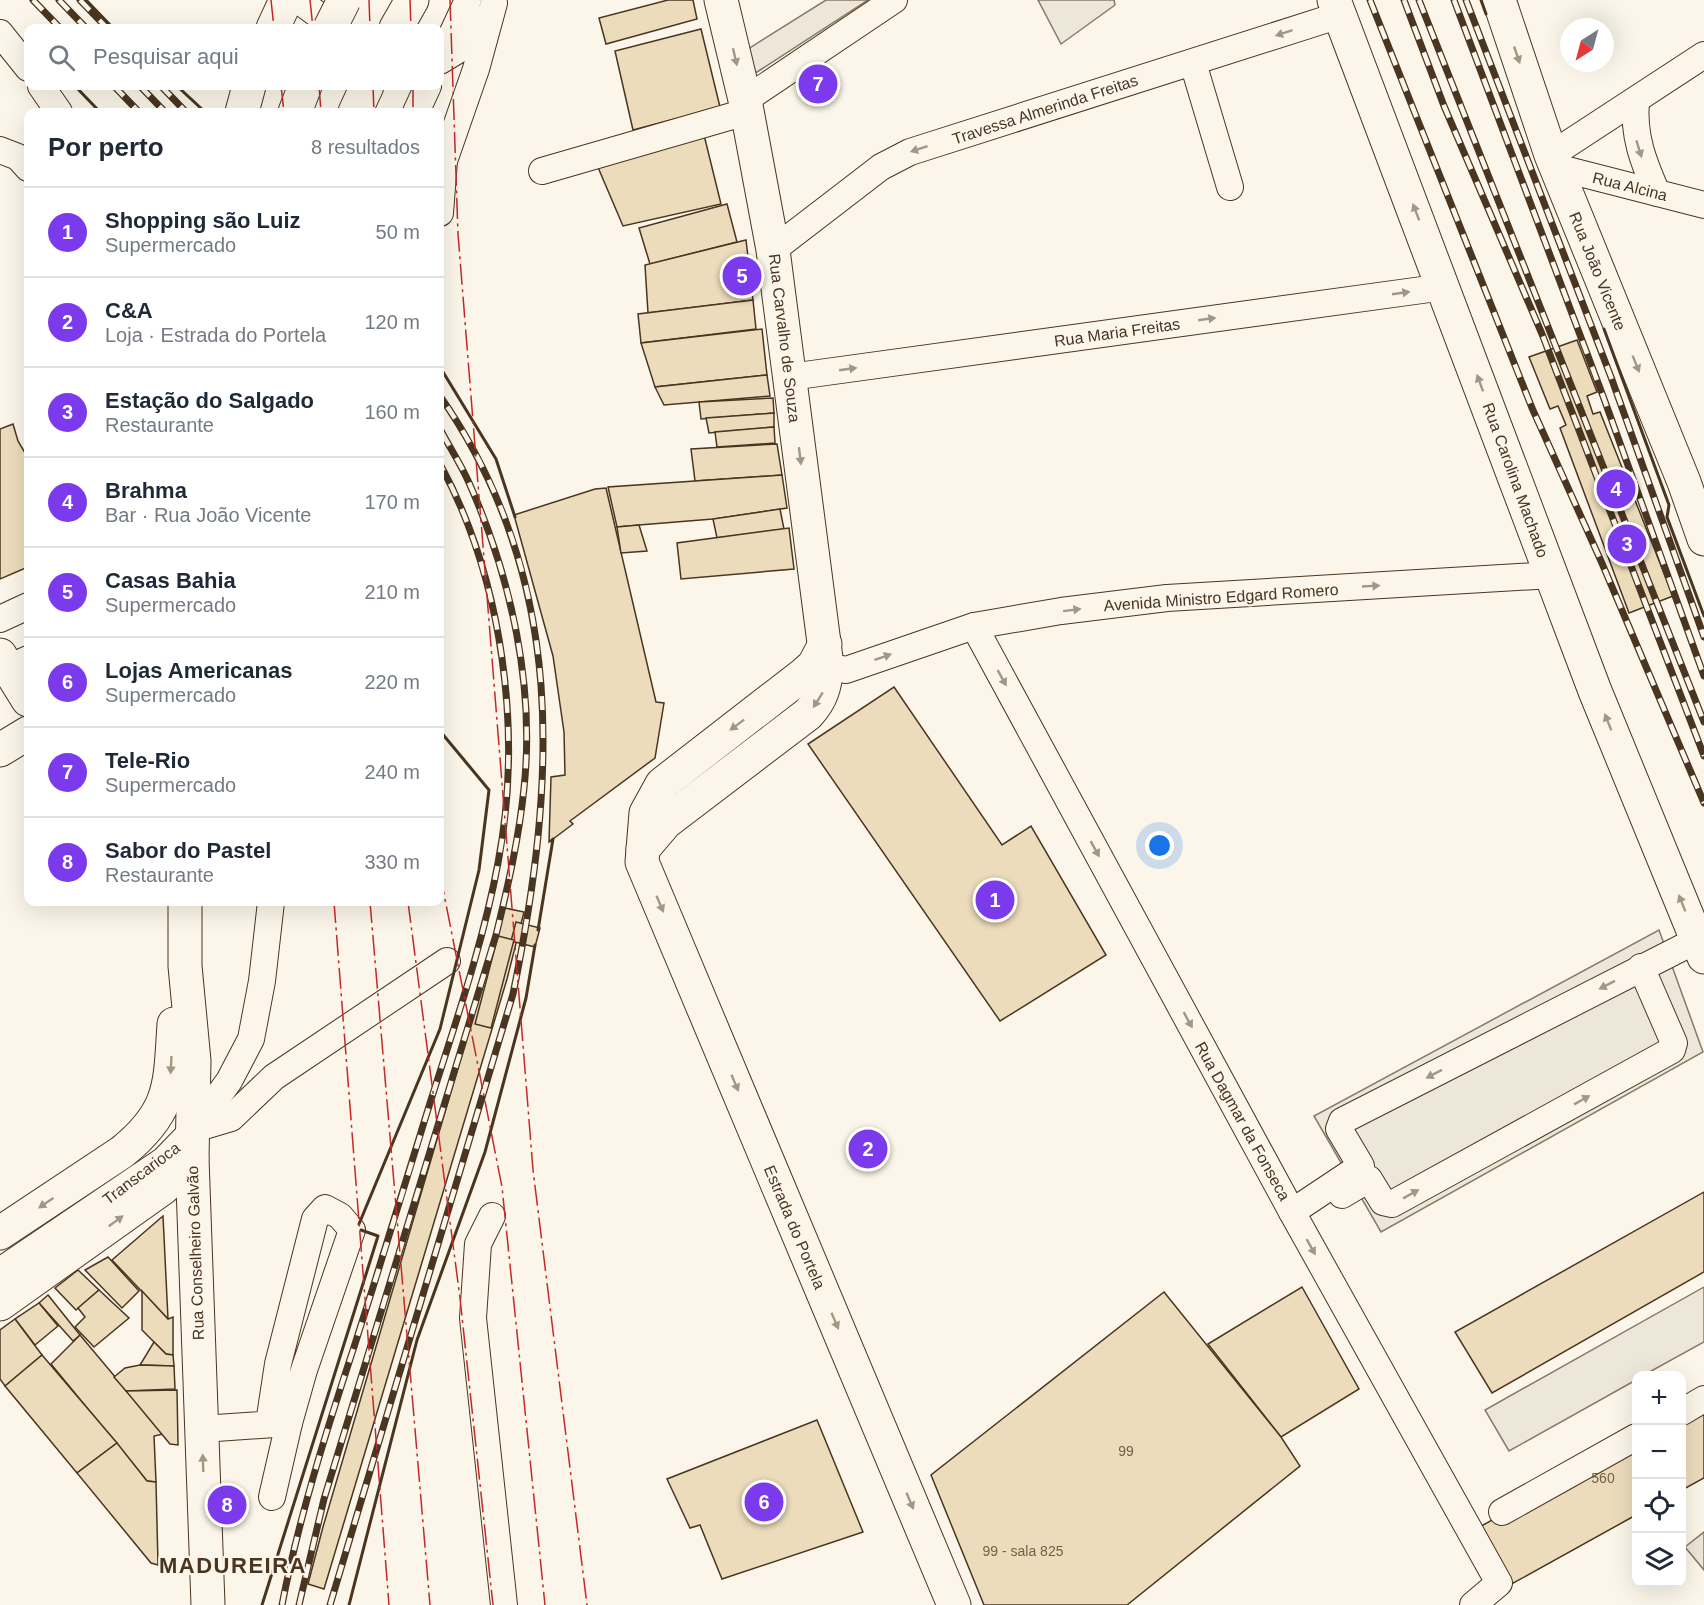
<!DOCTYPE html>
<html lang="pt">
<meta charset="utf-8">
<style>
body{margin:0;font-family:Arial,sans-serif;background:#f6f6f7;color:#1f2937}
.controls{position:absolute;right:18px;bottom:18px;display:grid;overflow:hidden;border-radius:12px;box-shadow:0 6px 24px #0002}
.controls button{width:54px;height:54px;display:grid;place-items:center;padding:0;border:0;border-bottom:2px solid #e0e1e3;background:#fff;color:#1f2937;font:30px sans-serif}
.compass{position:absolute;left:1560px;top:18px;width:54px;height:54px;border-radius:50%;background:#fff;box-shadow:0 6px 24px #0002;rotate:216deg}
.you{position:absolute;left:1160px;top:846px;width:21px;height:21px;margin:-15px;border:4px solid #fff;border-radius:50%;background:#1a73e8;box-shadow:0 0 0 9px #1a73e833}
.badge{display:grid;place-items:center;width:39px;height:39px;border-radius:50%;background:#7c3aed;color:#fff;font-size:20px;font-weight:700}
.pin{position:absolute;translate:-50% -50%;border:3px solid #fff;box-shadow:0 2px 6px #0006}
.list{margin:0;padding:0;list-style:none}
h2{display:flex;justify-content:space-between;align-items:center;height:78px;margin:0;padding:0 24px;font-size:26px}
h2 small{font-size:20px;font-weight:400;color:#747a83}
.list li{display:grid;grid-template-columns:39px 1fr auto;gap:18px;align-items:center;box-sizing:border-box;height:90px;padding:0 24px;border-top:2px solid #e0e1e3}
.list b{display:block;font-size:22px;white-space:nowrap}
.list p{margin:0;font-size:20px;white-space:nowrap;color:#747a83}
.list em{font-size:20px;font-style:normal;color:#747a83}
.icon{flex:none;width:33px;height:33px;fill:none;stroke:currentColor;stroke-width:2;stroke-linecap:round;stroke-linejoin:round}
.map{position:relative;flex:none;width:1704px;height:1605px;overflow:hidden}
.search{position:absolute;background:#fff;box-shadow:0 6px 24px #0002;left:24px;top:24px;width:420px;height:66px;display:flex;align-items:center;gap:15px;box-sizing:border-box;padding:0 21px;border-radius:12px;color:#747a83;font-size:22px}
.panel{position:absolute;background:#fff;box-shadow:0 6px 24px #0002;left:24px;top:108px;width:420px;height:798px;border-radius:12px}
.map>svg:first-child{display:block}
</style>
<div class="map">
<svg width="1704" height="1605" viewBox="0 0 1704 1605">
<rect width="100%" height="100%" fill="#fbf6e9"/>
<g fill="#ede7d9" stroke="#887966" stroke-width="1.5">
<polygon points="826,0 868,0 754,74 748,49"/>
<polygon points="1038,0 1114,0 1115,5 1061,44"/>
<polygon points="1659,930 1703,1052 1381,1232 1314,1116"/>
<polygon points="1704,1287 1704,1342 1644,1375 1636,1376 1636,1380 1509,1451 1485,1410"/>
<polygon points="1704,1532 1704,1570 1685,1547"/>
</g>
<g fill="#ecdcbc" stroke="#4a3520" stroke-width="1.5">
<polygon points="693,0 697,19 606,44 599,18 668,0"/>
<polygon points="701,29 720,107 633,130 615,51"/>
<polygon points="704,135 721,204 623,226 597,165"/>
<polygon points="727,204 737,242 650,264 639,228"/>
<polygon points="746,240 753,300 648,313 645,265"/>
<polygon points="753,300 756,329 641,343 638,314"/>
<polygon points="762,329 767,375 655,387 641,343"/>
<polygon points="1577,340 1597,392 1587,396 1593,414 1600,412 1673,596 1629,613 1560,428 1566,425 1558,406 1550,409 1529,357"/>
<polygon points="767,375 770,396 664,405 655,387"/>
<polygon points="773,398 774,413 701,419 699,402"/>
<polygon points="774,413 774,427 709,433 706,418"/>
<polygon points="13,424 18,441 28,458 28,567 0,579 0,429"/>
<polygon points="774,427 775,443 717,447 715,432"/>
<polygon points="777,444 782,475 695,481 691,449"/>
<polygon points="782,475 787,508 713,519 639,525 617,527 608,487"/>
<polygon points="606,488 656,702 664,703 655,758 570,821 573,824 549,842 551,777 565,775 564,732 553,656 514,515 595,489"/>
<polygon points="780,509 784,529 717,538 713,519"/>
<polygon points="639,525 647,551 621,553 617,527"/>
<polygon points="789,528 794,569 681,579 677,543"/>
<polygon points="894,687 1002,845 1031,826 1106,955 1000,1021 808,744"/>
<polygon points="505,908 524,912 507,979 324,1589 308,1584 323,1527"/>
<polygon points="516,922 540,928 535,947 511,941"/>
<polygon points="498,936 514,940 491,1028 475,1024"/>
<polygon points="1704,1192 1704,1272 1492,1393 1455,1332"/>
<polygon points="163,1216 168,1319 112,1260"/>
<polygon points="108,1257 139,1291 122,1308 85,1270"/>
<polygon points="78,1270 99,1290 76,1310 55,1288"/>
<polygon points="1302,1287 1359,1389 1281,1437 1208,1344"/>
<polygon points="99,1290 129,1318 94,1347 75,1327 85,1317 78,1308"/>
<polygon points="142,1291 168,1319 173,1317 173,1355 166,1354 142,1330"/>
<polygon points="1164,1292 1281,1437 1300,1466 1127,1605 984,1605 931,1475"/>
<polygon points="48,1295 80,1335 73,1341 39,1303"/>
<polygon points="39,1303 58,1326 35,1345 15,1319"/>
<polygon points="15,1319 42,1355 5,1386 0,1379 0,1330"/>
<polygon points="80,1335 163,1434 154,1436 156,1482 147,1481 51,1364"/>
<polygon points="154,1342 166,1354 173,1355 174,1366 140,1365"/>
<polygon points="42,1355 117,1443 77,1473 5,1386"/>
<polygon points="140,1365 174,1366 175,1389 126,1391 114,1377 125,1368"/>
<polygon points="177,1390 178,1445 170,1444 126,1391"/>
<polygon points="1704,1403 1704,1478 1682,1490 1682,1416"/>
<polygon points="817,1420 863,1532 722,1579 700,1525 690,1528 667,1479"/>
<polygon points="1636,1440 1636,1515 1508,1586 1476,1529"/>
<polygon points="117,1443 147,1481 156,1482 158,1565 151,1563 77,1473"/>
</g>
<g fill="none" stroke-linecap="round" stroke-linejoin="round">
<g stroke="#4a3520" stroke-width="28">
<g id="minor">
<polyline points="298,0 336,28"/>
<polyline points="0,33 28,68"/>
<polyline points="440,60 468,0"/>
<polyline points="440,61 463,47 485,18"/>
<polyline points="1193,63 1230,187"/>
<polyline points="41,86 59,112"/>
<polyline points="745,100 894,0"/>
<path d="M1636,101c-3,35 7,60 21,92"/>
<polyline points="416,112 428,86"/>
<polyline points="0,150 18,157 28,168"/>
<polyline points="1551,155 1704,55"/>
<polyline points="1556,167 1704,205"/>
<polyline points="542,171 746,112"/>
<polyline points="440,213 444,161 476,69 494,3"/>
<polyline points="773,250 881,167 910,152 1340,15"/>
<polyline points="790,377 1444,287"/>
<polyline points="0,619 28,606"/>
<polyline points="974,626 1292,1212 1499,1583 1473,1605"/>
<polyline points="827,666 846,670 974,626 1061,611 1167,598 1552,575"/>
<polyline points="8,668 28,659"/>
<polyline points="194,1129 231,1118 274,1077 447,961"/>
<polyline points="1342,1195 1369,1179 1383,1202 1392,1204 1672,1050 1674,1043 1641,967"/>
<polyline points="1292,1212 1361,1166 1339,1129 1342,1121 1697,940"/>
<polyline points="492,1216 478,1244 473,1318 504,1605"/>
<polyline points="0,1271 164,1160 194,1129 229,1081 251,1039 262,981 271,902"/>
<polyline points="1682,1412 1704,1399"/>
<polyline points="202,1429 289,1423 304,1370 352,1230 340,1216 325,1208 315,1219 278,1364 269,1423"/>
<polyline points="272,1497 289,1423"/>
<polyline points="1502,1512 1636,1437"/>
</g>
</g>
<g stroke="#4a3520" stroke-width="35">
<g id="major">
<polyline points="1334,0 1595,691 1704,957"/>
<polyline points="1499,0 1551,155 1684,482 1704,539"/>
<polyline points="273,28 286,0"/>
<polyline points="396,28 412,0"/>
<polyline points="242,112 249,86"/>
<polyline points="295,112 305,86"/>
<polyline points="355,112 367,86"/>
<polyline points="825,644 814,665 804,674 662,784 646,813 642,862 954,1605"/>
<polyline points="0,655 28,700"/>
<polyline points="0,750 28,733"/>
<path d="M643,849l23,-27 142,-108c14,-15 17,-28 19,-48l-54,-416 -28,-150 -24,-100"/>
<polyline points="185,902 185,966 194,1061 192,1158 208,1605"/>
<path d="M0,1233l122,-81c51,-41 48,-68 52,-128"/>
<polyline points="0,1304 163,1188 192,1158"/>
</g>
</g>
<use href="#minor" stroke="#fbf6e9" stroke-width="26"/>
<use href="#major" stroke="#fbf6e9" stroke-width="33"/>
<g stroke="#4a3520" stroke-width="7">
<g id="rail">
<polyline points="33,0 60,28"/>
<polyline points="59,0 86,28"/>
<polyline points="80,0 107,28"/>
<polyline points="1370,0 1532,408 1601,561 1704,803"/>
<polyline points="1404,0 1444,106 1542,334 1704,756"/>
<polyline points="1419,0 1704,722"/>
<polyline points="1454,0 1603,396 1704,676"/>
<polyline points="1466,0 1611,377 1704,637"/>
<polyline points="114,86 139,112"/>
<polyline points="140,86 165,112"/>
<polyline points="161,86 186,112"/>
<path d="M282,1605c17,-88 44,-173 72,-258 26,-81 51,-162 76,-244 25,-79 53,-159 68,-240 25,-130 5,-283 -58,-399"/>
<path d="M299,1605l25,-106 172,-564c12,-49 23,-97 28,-147 11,-102 -13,-210 -54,-303 -8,-19 -20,-37 -30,-56"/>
<path d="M330,1605l183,-611c43,-211 56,-413 -73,-598"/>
</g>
</g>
<use href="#rail" stroke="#fbf6e9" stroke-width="4.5" stroke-dasharray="14" stroke-linecap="butt"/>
<g stroke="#4a3520" stroke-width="35" stroke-linecap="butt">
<polyline id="major-bridge" points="330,28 344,0"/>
</g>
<use href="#major-bridge" stroke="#fbf6e9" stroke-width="33"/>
<g stroke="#4a3520" stroke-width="3">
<polyline points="86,0 113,28"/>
<polyline points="1481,0 1486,14"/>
<polyline points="75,86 100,112"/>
<polyline points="177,86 205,112"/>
<polyline points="1604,329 1669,505 1667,517 1704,616"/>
<polyline points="440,367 496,459 515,517"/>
<polyline points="538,930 553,839 551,841"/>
<polyline points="359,1224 440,1029 479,870 489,790 440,731"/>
<polyline points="262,1605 378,1236 361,1230"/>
<polyline points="349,1605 417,1340 485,1152 526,998 535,945"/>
</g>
<g stroke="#c62828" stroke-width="1.5" stroke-dasharray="21 4.5 3 4.5" stroke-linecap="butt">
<polyline points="271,0 274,28"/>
<polyline points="310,0 313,28"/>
<polyline points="369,0 370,28"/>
<polyline points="410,0 411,28"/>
<polyline points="450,0 458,234 533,1170 587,1605"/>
<polyline points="281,86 284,112"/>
<polyline points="319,86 321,112"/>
<polyline points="373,86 374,112"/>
<polyline points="413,86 413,112"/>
<polyline points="440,874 502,1187 545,1605"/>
<polyline points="334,902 389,1605"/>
<polyline points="370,902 430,1605"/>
<polyline points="408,902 460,1298 493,1605"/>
</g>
</g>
<defs><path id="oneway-solid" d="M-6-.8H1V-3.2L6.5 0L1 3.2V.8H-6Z" transform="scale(1.5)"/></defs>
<g fill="#a29684">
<use href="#oneway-solid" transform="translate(1284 33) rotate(162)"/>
<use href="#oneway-solid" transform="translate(1517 55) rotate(71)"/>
<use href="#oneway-solid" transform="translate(735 57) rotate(77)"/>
<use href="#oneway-solid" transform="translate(919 149) rotate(162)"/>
<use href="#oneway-solid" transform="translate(1639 149) rotate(73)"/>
<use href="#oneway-solid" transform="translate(1416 212) rotate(-111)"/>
<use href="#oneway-solid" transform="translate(1401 293) rotate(-8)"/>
<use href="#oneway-solid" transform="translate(1207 319) rotate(-8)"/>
<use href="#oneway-solid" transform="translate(1636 364) rotate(68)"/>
<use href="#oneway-solid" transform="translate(848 369) rotate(-8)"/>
<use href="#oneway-solid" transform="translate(1480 383) rotate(-110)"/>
<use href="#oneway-solid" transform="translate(800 456) rotate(83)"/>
<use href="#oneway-solid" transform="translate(1371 586) rotate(-3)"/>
<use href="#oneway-solid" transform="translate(1072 610) rotate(-7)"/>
<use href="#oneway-solid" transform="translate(883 657) rotate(-19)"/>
<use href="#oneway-solid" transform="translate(1002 678) rotate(61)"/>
<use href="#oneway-solid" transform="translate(818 700) rotate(122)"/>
<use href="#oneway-solid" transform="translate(1608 722) rotate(-112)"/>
<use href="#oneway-solid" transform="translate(737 725) rotate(143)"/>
<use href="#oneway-solid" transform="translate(1095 849) rotate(61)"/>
<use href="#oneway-solid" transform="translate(1682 903) rotate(-112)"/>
<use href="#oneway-solid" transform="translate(660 904) rotate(67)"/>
<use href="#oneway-solid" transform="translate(1607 985) rotate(153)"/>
<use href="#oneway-solid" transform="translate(1188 1020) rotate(61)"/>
<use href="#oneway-solid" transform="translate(171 1065) rotate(93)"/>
<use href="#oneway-solid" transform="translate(1434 1074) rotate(153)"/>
<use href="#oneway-solid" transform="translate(735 1083) rotate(67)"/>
<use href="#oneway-solid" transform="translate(1582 1100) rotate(-29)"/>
<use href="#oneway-solid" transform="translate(1411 1194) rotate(-29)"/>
<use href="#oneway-solid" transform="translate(46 1203) rotate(146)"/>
<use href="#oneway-solid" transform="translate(116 1221) rotate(-36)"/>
<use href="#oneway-solid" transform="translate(1311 1247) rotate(61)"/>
<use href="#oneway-solid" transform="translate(835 1321) rotate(67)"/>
<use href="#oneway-solid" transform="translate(203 1463) rotate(-92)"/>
<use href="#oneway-solid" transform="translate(910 1501) rotate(67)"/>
</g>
<g text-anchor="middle" stroke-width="4.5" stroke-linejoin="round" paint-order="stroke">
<g font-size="14" fill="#725f47">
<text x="1126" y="1456">99</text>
<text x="1603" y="1483">560</text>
<text x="1023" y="1556">99 - sala 825</text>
</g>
<g font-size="16" fill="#4a3520" stroke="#fbf6e9">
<text transform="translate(1045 109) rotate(-18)" y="6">Travessa Almerinda Freitas</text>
<text transform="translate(1630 186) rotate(14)" y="6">Rua Alcina</text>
<text transform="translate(1598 271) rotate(68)" y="6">Rua João Vicente</text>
<text transform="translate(1117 332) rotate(-8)" y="6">Rua Maria Freitas</text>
<text transform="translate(785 338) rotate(83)" y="6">Rua Carvalho de Souza</text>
<text transform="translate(1516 480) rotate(70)" y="6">Rua Carolina Machado</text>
<text transform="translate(1221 597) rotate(-4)" y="6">Avenida Ministro Edgard Romero</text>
<text transform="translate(1243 1121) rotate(61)" y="6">Rua Dagmar da Fonseca</text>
<text transform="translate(141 1173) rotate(-37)" y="6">Transcarioca</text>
<text transform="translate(795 1227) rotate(67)" y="6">Estrada do Portela</text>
<text transform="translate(195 1253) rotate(-92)" y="6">Rua Conselheiro Galvão</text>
</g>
<g font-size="22" font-weight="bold" letter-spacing="1.5" fill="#4a3520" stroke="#fbf6e9">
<text x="233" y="1573">MADUREIRA</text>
</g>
</g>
</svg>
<div class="controls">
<button>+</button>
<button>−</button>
<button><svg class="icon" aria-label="locate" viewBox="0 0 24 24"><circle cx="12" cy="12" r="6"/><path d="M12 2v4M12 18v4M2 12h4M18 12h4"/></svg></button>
<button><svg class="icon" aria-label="layers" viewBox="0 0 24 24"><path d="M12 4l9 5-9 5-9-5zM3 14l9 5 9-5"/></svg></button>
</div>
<svg class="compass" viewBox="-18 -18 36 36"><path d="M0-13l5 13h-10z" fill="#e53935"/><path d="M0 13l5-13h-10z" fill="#747a83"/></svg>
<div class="you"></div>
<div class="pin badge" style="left:995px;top:900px">1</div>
<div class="pin badge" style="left:868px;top:1149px">2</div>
<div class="pin badge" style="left:1627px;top:544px">3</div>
<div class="pin badge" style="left:1616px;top:489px">4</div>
<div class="pin badge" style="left:742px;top:276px">5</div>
<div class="pin badge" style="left:764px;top:1502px">6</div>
<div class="pin badge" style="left:818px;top:84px">7</div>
<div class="pin badge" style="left:227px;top:1505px">8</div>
<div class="search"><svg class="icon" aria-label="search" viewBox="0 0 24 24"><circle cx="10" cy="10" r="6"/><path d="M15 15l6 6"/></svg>Pesquisar aqui</div>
<section class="panel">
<h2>Por perto<small>8 resultados</small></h2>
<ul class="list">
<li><span class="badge">1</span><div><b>Shopping são Luiz</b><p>Supermercado</p></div><em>50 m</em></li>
<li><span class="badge">2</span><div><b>C&amp;A</b><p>Loja · Estrada do Portela</p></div><em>120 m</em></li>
<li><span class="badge">3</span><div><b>Estação do Salgado</b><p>Restaurante</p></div><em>160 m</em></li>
<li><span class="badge">4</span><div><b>Brahma</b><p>Bar · Rua João Vicente</p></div><em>170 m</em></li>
<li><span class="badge">5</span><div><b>Casas Bahia</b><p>Supermercado</p></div><em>210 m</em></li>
<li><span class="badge">6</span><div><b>Lojas Americanas</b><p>Supermercado</p></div><em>220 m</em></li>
<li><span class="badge">7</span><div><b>Tele-Rio</b><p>Supermercado</p></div><em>240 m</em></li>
<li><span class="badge">8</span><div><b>Sabor do Pastel</b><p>Restaurante</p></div><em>330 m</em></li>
</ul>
</section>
</div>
